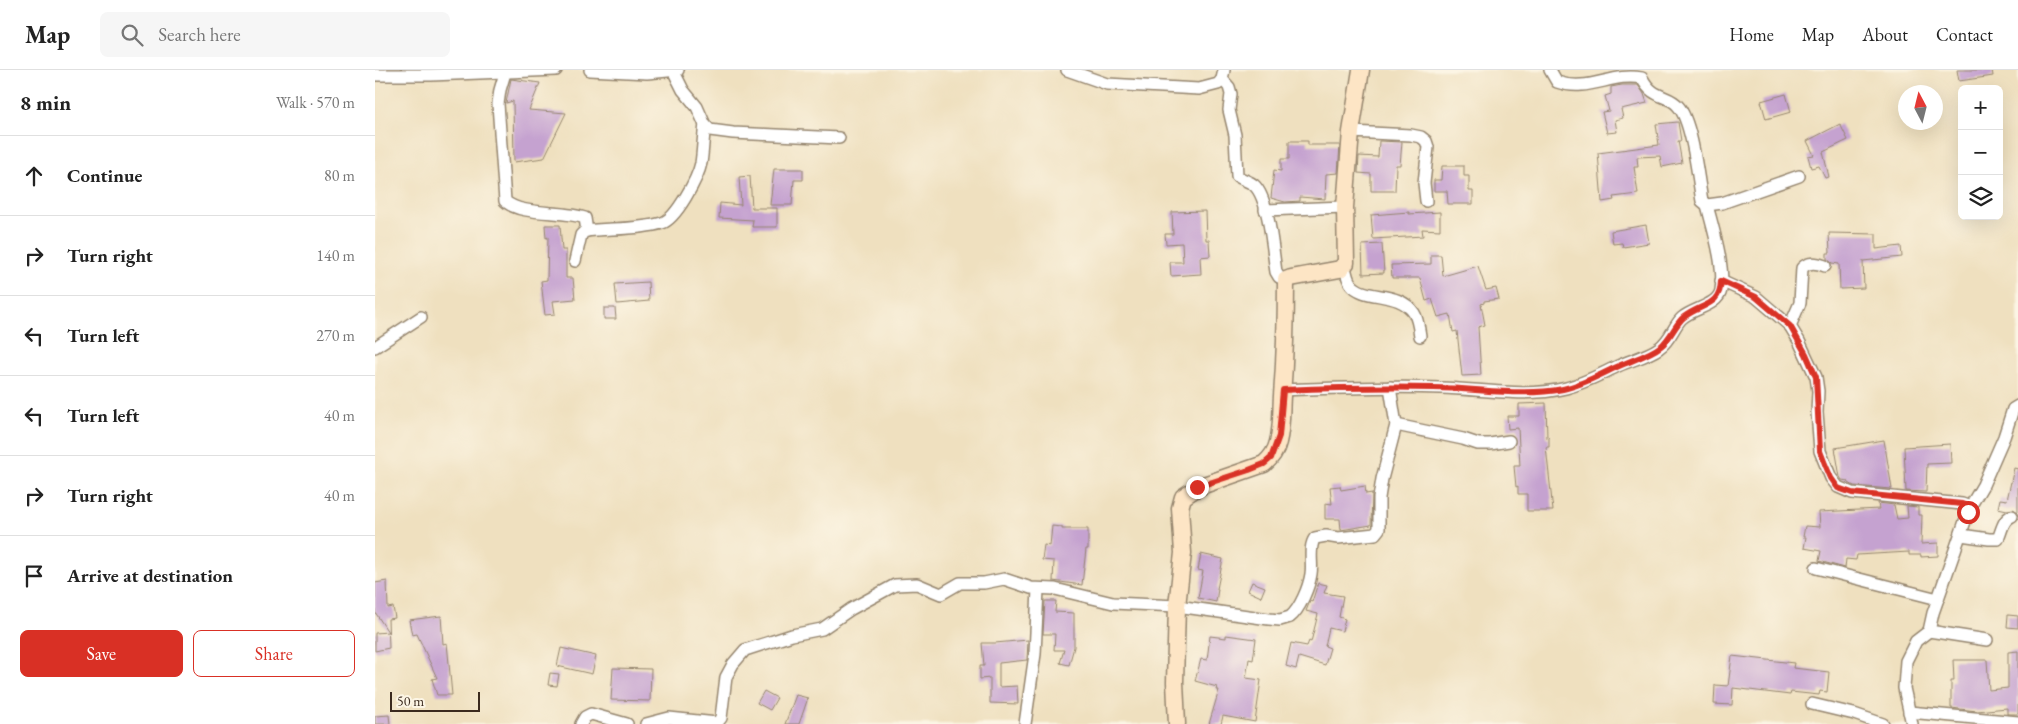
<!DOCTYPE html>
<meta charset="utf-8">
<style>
body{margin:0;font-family:"EB Garamond",serif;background:#f6f6f6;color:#222}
.controls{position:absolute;right:15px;top:15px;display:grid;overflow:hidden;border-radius:8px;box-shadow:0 5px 20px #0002}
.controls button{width:45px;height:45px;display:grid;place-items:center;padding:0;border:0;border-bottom:1px solid #e0e0e0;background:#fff;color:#222;font:25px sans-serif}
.compass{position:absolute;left:1523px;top:15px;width:45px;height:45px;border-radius:50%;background:#fff;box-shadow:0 5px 20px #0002;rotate:353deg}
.scale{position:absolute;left:15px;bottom:12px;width:90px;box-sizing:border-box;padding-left:5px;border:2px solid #3b2a1e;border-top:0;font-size:14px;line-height:18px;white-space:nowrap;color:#3b2a1e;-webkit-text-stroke:4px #fcf5e5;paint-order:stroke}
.stop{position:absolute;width:15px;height:15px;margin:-11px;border:4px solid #d93025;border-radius:50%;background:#fff}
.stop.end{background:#d93025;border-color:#fff;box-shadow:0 1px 5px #0008}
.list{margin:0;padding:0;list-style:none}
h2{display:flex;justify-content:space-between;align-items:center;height:65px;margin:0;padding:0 20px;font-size:21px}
h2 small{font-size:16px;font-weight:400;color:#767676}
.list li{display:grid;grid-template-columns:32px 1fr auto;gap:15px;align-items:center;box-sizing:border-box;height:80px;padding:0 20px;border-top:1px solid #e0e0e0}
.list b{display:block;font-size:19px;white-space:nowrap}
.list em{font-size:16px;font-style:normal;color:#767676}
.actions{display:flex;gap:10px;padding:15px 20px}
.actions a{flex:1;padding:11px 0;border:1px solid #d93025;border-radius:8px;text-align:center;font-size:18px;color:#d93025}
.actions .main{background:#d93025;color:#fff}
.icon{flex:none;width:28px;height:28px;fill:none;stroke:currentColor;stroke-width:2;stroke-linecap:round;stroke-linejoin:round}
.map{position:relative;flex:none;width:1643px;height:654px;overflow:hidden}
header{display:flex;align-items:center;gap:30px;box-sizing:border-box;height:70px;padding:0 25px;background:#fff;border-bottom:1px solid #e0e0e0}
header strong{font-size:24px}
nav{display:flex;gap:28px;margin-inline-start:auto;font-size:18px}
.search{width:350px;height:45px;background:#f6f6f6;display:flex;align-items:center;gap:12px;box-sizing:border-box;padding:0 18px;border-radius:8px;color:#767676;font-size:19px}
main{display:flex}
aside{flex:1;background:#fff}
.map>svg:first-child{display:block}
</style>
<header>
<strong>Map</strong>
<div class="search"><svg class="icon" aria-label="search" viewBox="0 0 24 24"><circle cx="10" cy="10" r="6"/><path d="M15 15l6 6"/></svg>Search here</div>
<nav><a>Home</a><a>Map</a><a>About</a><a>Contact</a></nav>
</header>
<main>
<aside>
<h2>8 min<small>Walk · 570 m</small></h2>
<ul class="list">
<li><svg class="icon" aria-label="ahead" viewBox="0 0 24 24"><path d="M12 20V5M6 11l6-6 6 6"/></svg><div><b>Continue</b></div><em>80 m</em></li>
<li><svg class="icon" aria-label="right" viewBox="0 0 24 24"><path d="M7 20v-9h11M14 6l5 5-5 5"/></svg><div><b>Turn right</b></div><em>140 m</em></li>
<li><svg class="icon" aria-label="left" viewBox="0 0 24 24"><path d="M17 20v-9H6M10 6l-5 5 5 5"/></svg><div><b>Turn left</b></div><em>270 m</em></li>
<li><svg class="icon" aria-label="left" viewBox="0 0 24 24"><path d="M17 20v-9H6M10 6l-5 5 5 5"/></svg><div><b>Turn left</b></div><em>40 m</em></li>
<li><svg class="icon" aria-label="right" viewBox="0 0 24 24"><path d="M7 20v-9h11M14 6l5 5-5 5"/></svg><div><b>Turn right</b></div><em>40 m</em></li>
<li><svg class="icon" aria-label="arrive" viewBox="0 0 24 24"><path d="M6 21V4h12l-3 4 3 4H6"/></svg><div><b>Arrive at destination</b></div></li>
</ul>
<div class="actions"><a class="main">Save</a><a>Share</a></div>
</aside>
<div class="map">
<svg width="1643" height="654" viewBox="0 0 1643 654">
<rect width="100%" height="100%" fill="#fcf5e5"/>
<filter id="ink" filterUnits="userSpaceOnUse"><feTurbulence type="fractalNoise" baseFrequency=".02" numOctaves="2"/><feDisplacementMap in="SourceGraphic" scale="10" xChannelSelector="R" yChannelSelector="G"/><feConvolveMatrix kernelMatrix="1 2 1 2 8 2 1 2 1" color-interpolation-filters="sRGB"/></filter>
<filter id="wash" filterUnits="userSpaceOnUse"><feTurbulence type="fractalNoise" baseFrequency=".0096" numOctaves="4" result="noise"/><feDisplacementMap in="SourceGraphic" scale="20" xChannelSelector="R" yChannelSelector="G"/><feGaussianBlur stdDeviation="1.12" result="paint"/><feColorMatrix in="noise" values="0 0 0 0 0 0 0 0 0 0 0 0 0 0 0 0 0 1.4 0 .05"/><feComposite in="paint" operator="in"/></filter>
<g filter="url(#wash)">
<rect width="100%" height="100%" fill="#efe0bf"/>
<g id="blocks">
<g fill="#c5a2d0">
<polygon points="1582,0 1617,0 1618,6 1584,11"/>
<polygon points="136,9 165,13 154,40 191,43 169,88 139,92 138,31 131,33"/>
<polygon points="1247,15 1263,15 1269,24 1272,33 1246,39 1248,48 1240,50 1242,62 1232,63 1227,42 1234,41 1230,26 1236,24 1236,17"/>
<polygon points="1411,24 1416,42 1391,49 1386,31"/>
<polygon points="1303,52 1306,71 1303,71 1307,93 1287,97 1285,86 1262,87 1263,97 1259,97 1263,124 1238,127 1239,130 1227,132 1223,83 1284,75 1281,54"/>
<polygon points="1465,54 1473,70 1448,82 1454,107 1450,108 1444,96 1436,98 1433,86 1439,85 1432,71"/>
<polygon points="914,71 933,71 933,75 965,75 963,103 951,104 950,129 925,127 925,131 910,132 896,128 899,100 906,101 906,89 914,89"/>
<polygon points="1004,71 1027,72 1025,95 1021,95 1020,121 996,121 996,104 983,103 984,86 1003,87"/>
<polygon points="1067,96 1089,96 1089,106 1094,106 1094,121 1098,121 1098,134 1073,134 1072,121 1059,121 1059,110 1066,110"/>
<polygon points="399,99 428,99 428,110 419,110 417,135 395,135"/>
<polygon points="375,106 377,138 402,138 402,157 377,157 378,150 344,148 345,133 366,135 364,107"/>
<polygon points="830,141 831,170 834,170 835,186 825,187 826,204 796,206 795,192 808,192 807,173 791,174 790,164 798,164 797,142"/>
<polygon points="1034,142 1034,144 1065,142 1065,160 1047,159 1048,166 998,169 996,145"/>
<polygon points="170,155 185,155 187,180 191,180 191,208 198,208 200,229 178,231 180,244 170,245 166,211 172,210 173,167 171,168"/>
<polygon points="1271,155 1274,173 1248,177 1247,173 1238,174 1236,161"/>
<polygon points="1454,163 1501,164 1501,179 1526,176 1527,187 1488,191 1489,218 1465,219 1464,194 1457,193 1452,189 1452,183 1455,183"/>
<polygon points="1007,174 1009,203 988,204 987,175"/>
<polygon points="1056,185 1066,185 1068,206 1103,196 1111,220 1121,218 1124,229 1109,231 1109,233 1106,234 1110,255 1103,257 1106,305 1087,306 1082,261 1078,262 1075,244 1063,247 1057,229 1051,231 1045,208 1017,208 1016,195 1056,194"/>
<polygon points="273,212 274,231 242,234 240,214"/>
<polygon points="229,238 240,238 241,249 229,249"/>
<polygon points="1171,333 1172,368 1174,367 1174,377 1171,377 1178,441 1152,441 1152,424 1143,424 1143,416 1141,417 1139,396 1145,396 1143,358 1133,359 1132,346 1144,346 1144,334"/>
<polygon points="1509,370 1517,419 1479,416 1474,413 1473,411 1467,410 1465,407 1460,378"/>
<polygon points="1575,374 1576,393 1552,394 1551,422 1531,421 1529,377"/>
<polygon points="1639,398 1643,399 1643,442 1638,439 1632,440 1623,438 1625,429 1632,430"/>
<polygon points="965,416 966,420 990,416 991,424 997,423 996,455 966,460 965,449 950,449 950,433 957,434 955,417"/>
<polygon points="1503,433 1519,435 1522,449 1533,448 1532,436 1543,437 1543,445 1547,445 1546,474 1563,473 1563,486 1546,487 1546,485 1534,485 1534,482 1482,485 1481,490 1471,489 1470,498 1444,491 1446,481 1429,478 1431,467 1428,467 1430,456 1445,457 1444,442 1504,439"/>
<polygon points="677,456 687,457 687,459 713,459 713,479 711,479 707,515 678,511 679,491 667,490 669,475 675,476"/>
<polygon points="826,484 848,489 842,519 843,519 841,532 823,528 828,501 823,500"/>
<polygon points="12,511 13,538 18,537 20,548 13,549 14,578 0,581 0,563 13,562 0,542 0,513"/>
<polygon points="877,512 890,517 886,527 873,521"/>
<polygon points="943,513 952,515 949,523 968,526 964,547 970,549 967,561 954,558 950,576 955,578 950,595 924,587 921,599 911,596 916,573 932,576 934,571 936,572 943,544 931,541 935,531 937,532"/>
<polygon points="670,531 681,531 680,542 699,543 699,577 694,595 685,593 689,580 679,580 680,564 668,564"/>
<polygon points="1633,545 1643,546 1643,558 1632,557"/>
<polygon points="66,546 68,574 72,573 77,625 62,625 57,609 62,608 42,564 37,565 34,550"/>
<polygon points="851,565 881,569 878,590 874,589 871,608 886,610 880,652 848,646 846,654 834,654 844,620 841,620 842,617 820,611 826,589 832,590 835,566 851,568"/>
<polygon points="653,570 652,590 624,593 624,617 642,616 643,634 615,633 615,608 605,609 605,596 609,596 607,573 620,573"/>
<polygon points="186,578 221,586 217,604 182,596"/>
<polygon points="1643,581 1643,644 1632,644 1632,638 1602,641 1576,638 1576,611 1579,611 1578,590 1612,590 1614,620 1633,618 1633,582"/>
<polygon points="1357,586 1419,593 1418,598 1454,602 1452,622 1445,621 1444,625 1416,622 1415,625 1358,618 1357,635 1339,634 1340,615 1353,616"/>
<polygon points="238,598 276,599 275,631 236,630"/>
<polygon points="175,603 184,604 182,616 173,615"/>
<polygon points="389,621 402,628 395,640 382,633"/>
<polygon points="421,625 433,628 424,654 410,654"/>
<polygon points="14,645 15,654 0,654 0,646"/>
</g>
</g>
</g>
<g filter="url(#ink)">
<use href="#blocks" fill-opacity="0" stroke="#95856e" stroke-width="1"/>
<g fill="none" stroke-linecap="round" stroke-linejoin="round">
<g stroke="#95856e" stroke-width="14">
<g id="street">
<polyline points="215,0 272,3 303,0"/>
<polyline points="692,0 732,14 824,19 843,14 847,9 849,0"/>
<path d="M1175,0l7,12c32,11 55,-10 85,-4 11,22 26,16 36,28 14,15 20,72 24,95l5,4 15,-2 77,-27"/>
<polyline points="299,2 308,20 322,37 330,55 335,60 358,63 464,68"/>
<path d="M130,3l-5,17 -2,14 7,97c16,15 57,9 80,17l2,13"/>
<polyline points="0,5 56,5 181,0"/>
<path d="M847,9l7,8 2,7 -2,16 6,25 2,41c6,4 12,5 17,9 15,13 19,67 22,87l3,5 7,3"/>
<polyline points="976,62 1036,65 1046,67 1051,71 1053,77 1049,113 1051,131"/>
<polyline points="890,140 970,137"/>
<path d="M200,191l6,-26 4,-4c25,-3 53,-1 77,-8 14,-4 36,-45 39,-60 2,-12 2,-26 4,-38"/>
<path d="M970,196c1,6 2,13 6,18 13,17 48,6 63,29 4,6 5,16 6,23"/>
<polyline points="1346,211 1381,227 1415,256 1424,271 1441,307 1443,321 1442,342 1445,381 1456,408 1463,417 1477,423 1587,434 1595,437 1558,543 1554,561 1541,571 1531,591 1529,618 1537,654"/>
<path d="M1415,256l10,-23 2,-35c7,-7 15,-5 23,-2"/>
<polyline points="0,277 46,247"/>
<path d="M907,320c53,-2 106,-4 159,-2 41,1 85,10 125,0 19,-5 35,-14 52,-22 13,-6 30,-10 41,-18 12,-8 15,-23 23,-30 11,-10 36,-12 39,-28 4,-24 -8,-61 -14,-85"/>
<polyline points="1021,355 1088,369 1103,374 1115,374 1134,371"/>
<polyline points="1595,437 1608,415 1629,367 1638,339 1643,336"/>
<path d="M1586,465l28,4h9c4,-9 5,-20 14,-23"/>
<polyline points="1441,498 1563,529"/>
<polyline points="1554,561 1612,570"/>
<polyline points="1437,634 1479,644 1508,654"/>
<polyline points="1534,642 1643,652"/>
<polyline points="206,654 210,647 216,644 252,654"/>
<path d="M271,654l23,-6 48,5 4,-5 5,-41 7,-13 12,-14 47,-15 30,-6 29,-20 44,-24 22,-1 24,10 19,-11h24l20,-4 27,9 24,1 58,14 64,3 92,13 11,1 10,-3c10,-8 19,-30 21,-43 2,-11 -3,-27 4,-36l11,-2 12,2 37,-4 4,-5v-31l3,-19 14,-54 -6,-38"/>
<polyline points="650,654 660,584 663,519"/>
</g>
</g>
<g stroke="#95856e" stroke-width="19">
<path id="secondary" d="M802,654l-2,-42 2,-76 6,-53 -3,-45 3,-11 15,-10 66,-23c7,-6 12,-13 14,-22 4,-15 3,-31 4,-46 3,-39 4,-77 4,-116l5,-2 49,-9 6,-6 -1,-56 6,-75 10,-62"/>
</g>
<use href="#street" stroke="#fff" stroke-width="11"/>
<use href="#secondary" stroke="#fde5c5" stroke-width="16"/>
</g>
</g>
<g fill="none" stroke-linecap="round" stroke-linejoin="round" filter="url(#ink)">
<path stroke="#d93025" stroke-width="6" d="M822,417l52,-17 15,-6 7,-6 8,-22 4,-46c50,-2 101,-3 151,-2 43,0 87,9 129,1 20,-4 38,-15 56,-23 13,-6 31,-11 42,-20 9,-7 15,-23 23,-29 18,-14 36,-10 37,-36l35,16 34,29 16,28 10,23 4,74 5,13 6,14 7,10 14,5 110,11 8,3 -2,5"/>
</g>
</svg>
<div class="controls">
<button>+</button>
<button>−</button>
<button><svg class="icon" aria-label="layers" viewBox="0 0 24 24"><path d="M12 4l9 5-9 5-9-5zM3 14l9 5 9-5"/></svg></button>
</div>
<svg class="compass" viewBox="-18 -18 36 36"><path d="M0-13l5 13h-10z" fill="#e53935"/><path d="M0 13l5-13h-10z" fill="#767676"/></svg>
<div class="scale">50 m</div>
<div class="stop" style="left:1593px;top:442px"></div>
<div class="stop end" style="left:822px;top:417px"></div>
</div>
</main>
